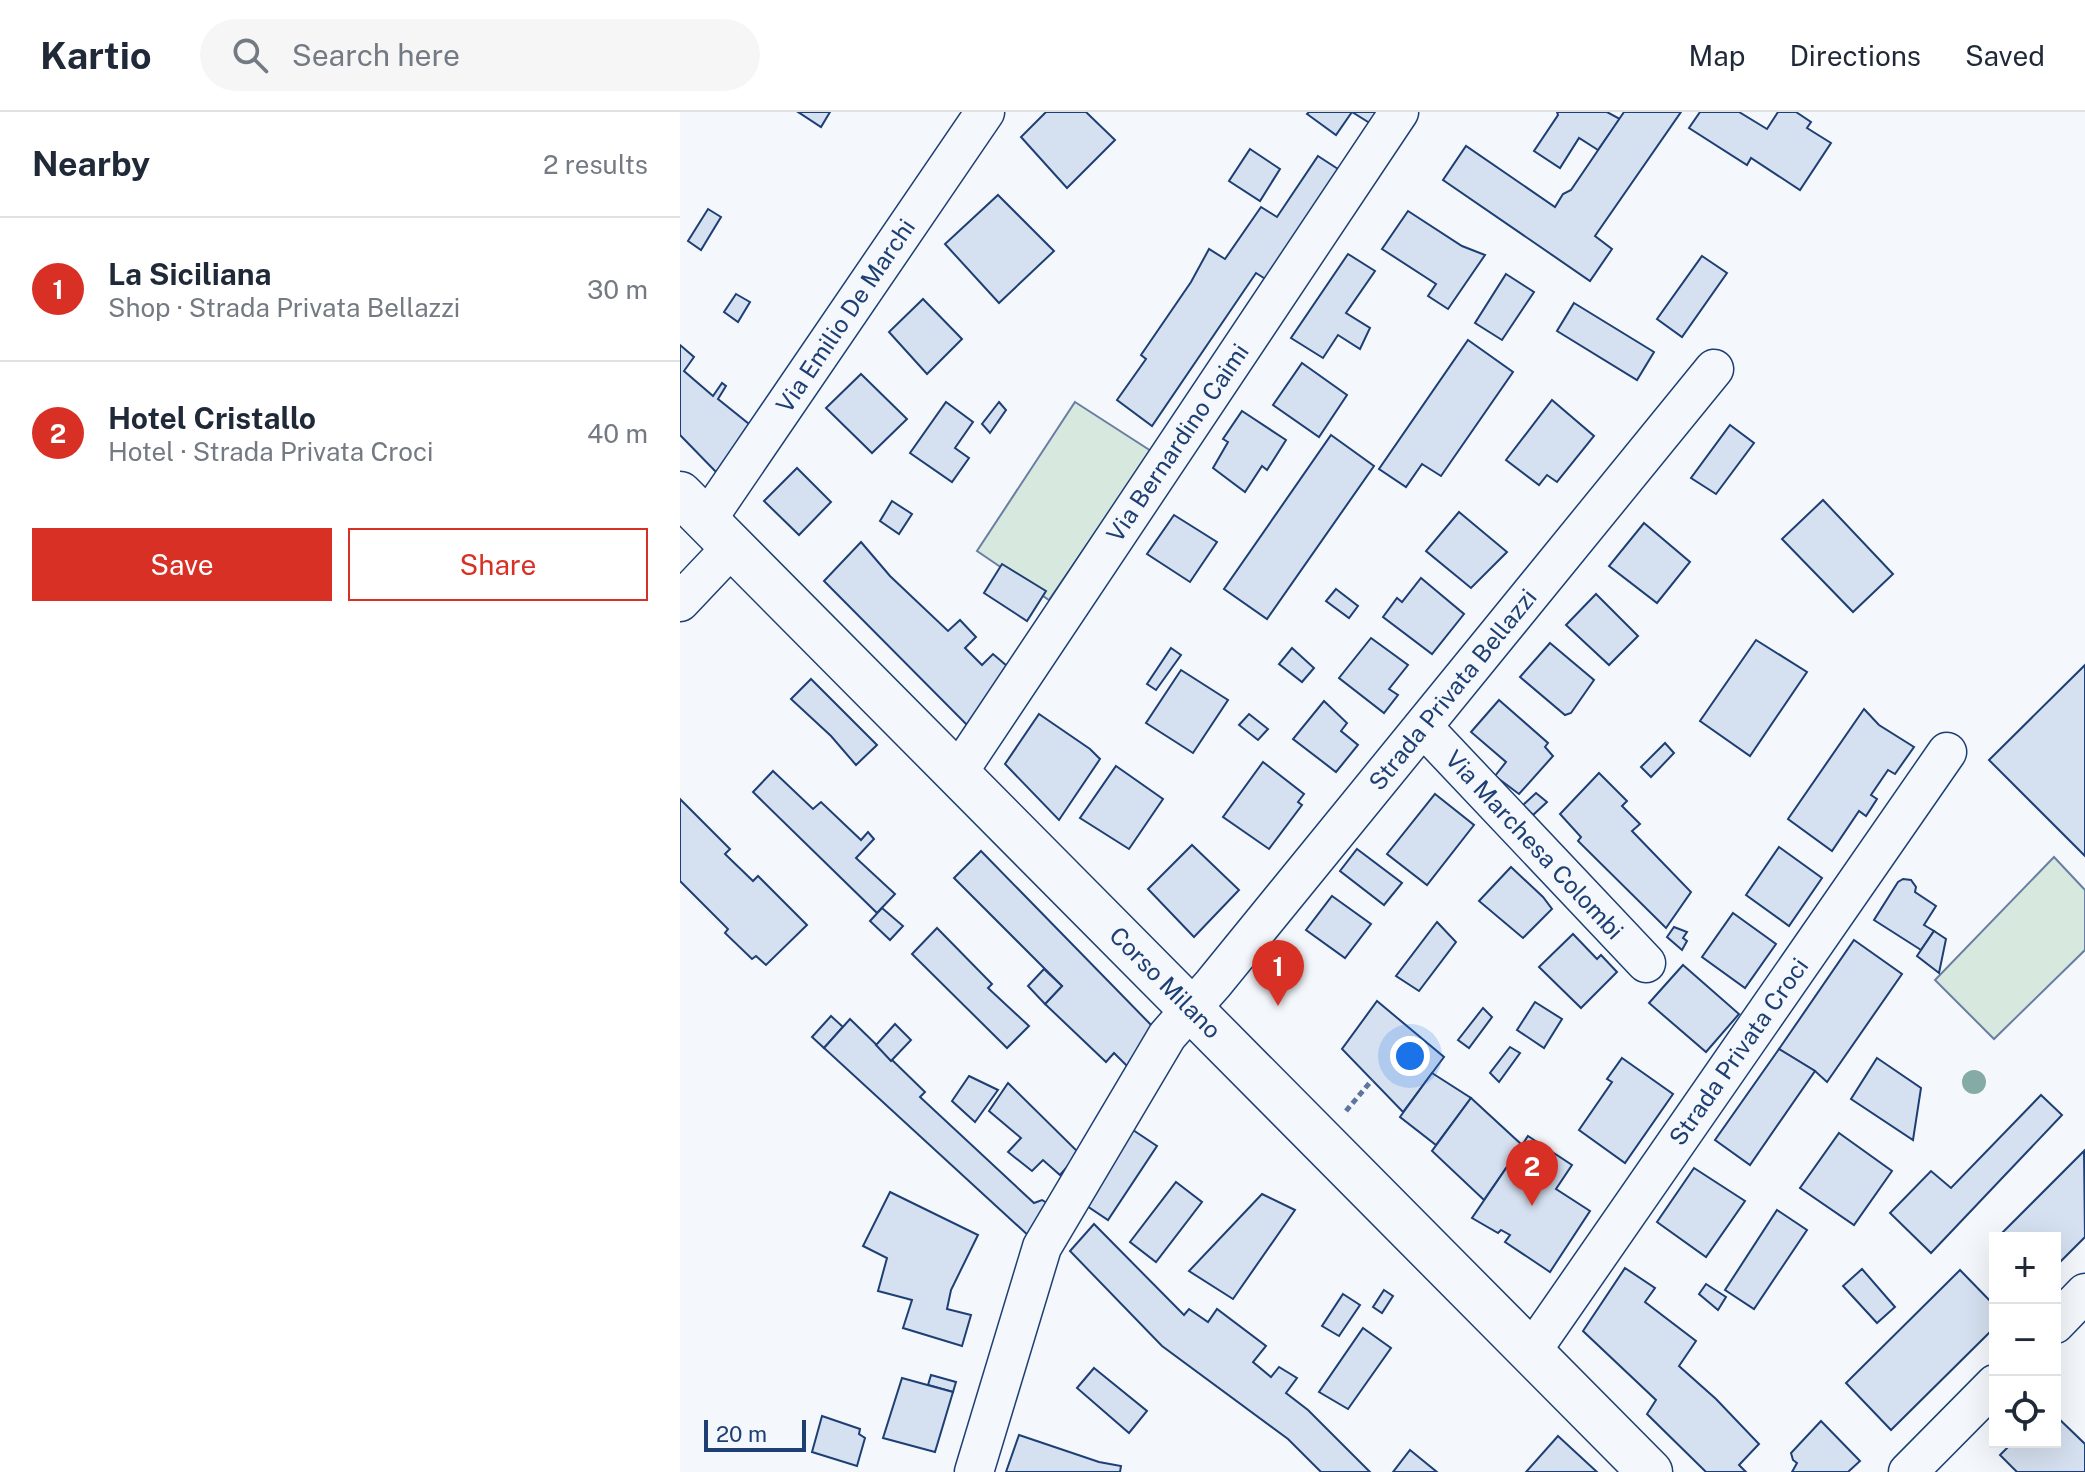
<!DOCTYPE html>
<meta charset="utf-8">
<style>
body{margin:0;font-family:"Public Sans",sans-serif;background:#f6f6f7;color:#1f2937}
.controls{position:absolute;right:24px;bottom:24px;display:grid;overflow:hidden;border-radius:0px;box-shadow:0 8px 32px #0002}
.controls button{width:72px;height:72px;display:grid;place-items:center;padding:0;border:0;border-bottom:2px solid #e0e1e3;background:#fff;color:#1f2937;font:40px sans-serif}
.scale{position:absolute;left:24px;bottom:20px;width:102px;box-sizing:border-box;padding-left:8px;border:4px solid #1d3f73;border-top:0;font-size:22px;line-height:28px;white-space:nowrap;color:#1d3f73;-webkit-text-stroke:6px #f4f7fb;paint-order:stroke}
.you{position:absolute;left:730px;top:944px;width:28px;height:28px;margin:-20px;border:6px solid #fff;border-radius:50%;background:#1a73e8;box-shadow:0 0 0 12px #1a73e833}
.badge{display:grid;place-items:center;width:52px;height:52px;border-radius:50%;background:#d93025;color:#fff;font-size:26px;font-weight:700}
.pin{position:absolute;translate:-50% -66px;filter:drop-shadow(0 2px 4px #0008)}
.pin::after{content:'';position:absolute;top:42px;width:28px;height:24px;background:inherit;clip-path:polygon(0 0,100% 0,50% 100%)}
.list{margin:0;padding:0;list-style:none}
h2{display:flex;justify-content:space-between;align-items:center;height:104px;margin:0;padding:0 32px;font-size:34px}
h2 small{font-size:26px;font-weight:400;color:#747a83}
.list li{display:grid;grid-template-columns:52px 1fr auto;gap:24px;align-items:center;box-sizing:border-box;height:144px;padding:0 32px;border-top:2px solid #e0e1e3}
.list b{display:block;font-size:30px;white-space:nowrap}
.list p{margin:0;font-size:26px;white-space:nowrap;color:#747a83}
.list em{font-size:26px;font-style:normal;color:#747a83}
.actions{display:flex;gap:16px;padding:24px 32px}
.actions a{flex:1;padding:18px 0;border:2px solid #d93025;border-radius:0px;text-align:center;font-size:28px;color:#d93025}
.actions .main{background:#d93025;color:#fff}
.icon{flex:none;width:44px;height:44px;fill:none;stroke:currentColor;stroke-width:2;stroke-linecap:round;stroke-linejoin:round}
.map{position:relative;flex:none;width:1405px;height:1360px;overflow:hidden}
header{display:flex;align-items:center;gap:48px;box-sizing:border-box;height:112px;padding:0 40px;background:#fff;border-bottom:2px solid #e0e1e3}
header strong{font-size:38px}
nav{display:flex;gap:44px;margin-inline-start:auto;font-size:28px}
.search{width:560px;height:72px;background:#f6f6f7;display:flex;align-items:center;gap:20px;box-sizing:border-box;padding:0 28px;border-radius:44px;color:#747a83;font-size:30px}
main{display:flex}
aside{flex:1;background:#fff}
.map>svg:first-child{display:block}
</style>
<header>
<strong>Kartio</strong>
<div class="search"><svg class="icon" aria-label="search" viewBox="0 0 24 24"><circle cx="10" cy="10" r="6"/><path d="M15 15l6 6"/></svg>Search here</div>
<nav><a>Map</a><a>Directions</a><a>Saved</a></nav>
</header>
<main>
<aside>
<h2>Nearby<small>2 results</small></h2>
<ul class="list">
<li><span class="badge">1</span><div><b>La Siciliana</b><p>Shop · Strada Privata Bellazzi</p></div><em>30 m</em></li>
<li><span class="badge">2</span><div><b>Hotel Cristallo</b><p>Hotel · Strada Privata Croci</p></div><em>40 m</em></li>
</ul>
<div class="actions"><a class="main">Save</a><a>Share</a></div>
</aside>
<div class="map">
<svg width="1405" height="1360" viewBox="0 0 1405 1360">
<rect width="100%" height="100%" fill="#f4f7fb"/>
<g fill="#d7e8df" stroke="#687fa3" stroke-width="2">
<polygon points="395,290 471,339 369,488 297,439"/>
<polygon points="1374,745 1405,778 1405,838 1314,927 1255,868"/>
</g>
<g fill="#d5e0f0" stroke="#1d3f73" stroke-width="2">
<polygon points="118,0 150,0 141,15"/>
<polygon points="366,0 406,0 435,28 387,76 341,25"/>
<polygon points="629,0 706,0 696,15 672,0 656,23 627,2"/>
<polygon points="877,0 927,0 940,7 918,38 899,26 880,56 854,39 878,3"/>
<polygon points="944,0 1001,0 915,124 932,137 910,169 763,68 786,34 875,95 883,82 891,78"/>
<polygon points="1020,0 1059,0 1087,17 1098,0 1116,0 1131,10 1127,16 1151,31 1120,78 1071,46 1067,53 1009,16"/>
<polygon points="570,37 600,57 580,89 549,69"/>
<polygon points="638,44 661,59 587,168 576,161 472,314 437,288 466,247 461,243 511,170 529,137 545,147 581,95 597,105"/>
<polygon points="318,83 374,139 319,191 265,132"/>
<polygon points="28,97 41,105 21,138 8,129"/>
<polygon points="728,99 782,134 805,143 768,197 748,184 756,172 702,137"/>
<polygon points="668,142 695,159 666,201 690,216 680,237 658,223 643,246 611,226"/>
<polygon points="1022,144 1047,161 1002,225 977,207"/>
<polygon points="826,162 854,180 822,228 795,211"/>
<polygon points="56,182 70,190 58,210 44,200"/>
<polygon points="243,187 282,227 247,262 209,220"/>
<polygon points="894,191 974,240 957,268 877,219"/>
<polygon points="788,228 833,260 761,364 742,352 726,375 699,357"/>
<polygon points="0,233 14,245 4,259 33,284 42,271 46,274 38,287 74,316 38,362 0,323"/>
<polygon points="622,251 667,283 639,325 593,293"/>
<polygon points="181,262 227,307 192,341 146,296"/>
<polygon points="872,288 914,324 877,370 867,363 859,373 826,348"/>
<polygon points="266,290 293,310 275,336 289,346 272,370 230,341"/>
<polygon points="319,290 326,298 310,321 302,312"/>
<polygon points="562,299 606,328 587,358 582,354 565,380 533,356 548,330 543,327"/>
<polygon points="1050,313 1074,331 1036,382 1011,366"/>
<polygon points="651,323 694,354 587,507 544,477"/>
<polygon points="117,356 151,390 119,423 84,389"/>
<polygon points="1143,388 1213,462 1173,500 1102,427"/>
<polygon points="212,389 232,402 219,422 200,409"/>
<polygon points="779,400 827,440 791,476 746,439"/>
<polygon points="494,403 537,430 510,470 467,442"/>
<polygon points="964,411 1010,450 977,491 929,454"/>
<polygon points="181,430 210,464 268,519 280,508 296,525 285,536 302,553 313,542 327,554 287,613 144,469"/>
<polygon points="322,452 366,479 347,509 304,481"/>
<polygon points="741,466 784,502 752,542 703,505 717,486 722,490"/>
<polygon points="656,477 678,494 669,506 646,489"/>
<polygon points="916,482 958,524 929,553 886,513"/>
<polygon points="691,526 728,553 709,577 718,583 704,601 659,566"/>
<polygon points="1076,528 1127,560 1070,644 1020,609"/>
<polygon points="870,531 914,568 891,601 885,603 840,565"/>
<polygon points="491,536 501,543 476,578 467,572"/>
<polygon points="612,536 634,556 622,570 599,552"/>
<polygon points="1405,553 1405,744 1309,648"/>
<polygon points="501,558 548,588 513,641 466,611"/>
<polygon points="131,567 197,633 176,653 151,624 111,587"/>
<polygon points="819,588 868,631 865,635 873,644 839,682 815,664 826,650 791,620"/>
<polygon points="644,589 667,611 661,619 678,633 656,660 613,627"/>
<polygon points="1184,597 1199,613 1234,635 1215,662 1208,658 1191,683 1197,687 1186,704 1179,699 1152,739 1108,707"/>
<polygon points="359,602 410,637 420,647 379,708 325,652"/>
<polygon points="569,602 588,617 578,628 559,613"/>
<polygon points="985,631 994,641 971,665 961,655"/>
<polygon points="583,650 624,682 618,690 622,693 589,737 543,705"/>
<polygon points="436,654 483,687 449,737 400,706"/>
<polygon points="93,659 133,697 141,690 181,728 188,720 194,727 176,746 215,782 197,801 73,680"/>
<polygon points="919,661 947,689 942,694 960,712 952,719 1011,780 986,816 898,729 901,725 880,702"/>
<polygon points="856,681 867,690 853,703 843,693"/>
<polygon points="755,682 794,713 747,773 707,742"/>
<polygon points="0,687 50,737 45,742 73,769 78,764 127,813 86,853 76,844 72,847 45,821 48,817 0,769"/>
<polygon points="512,733 559,778 514,825 468,777"/>
<polygon points="1099,735 1142,766 1109,814 1066,783"/>
<polygon points="677,737 722,771 704,793 660,759"/>
<polygon points="301,739 476,918 452,959 434,941 426,950 365,892 382,874 274,766"/>
<polygon points="831,755 863,785 872,797 843,826 799,789"/>
<polygon points="1223,767 1231,768 1236,775 1235,780 1256,794 1244,813 1254,819 1241,838 1194,808 1218,770"/>
<polygon points="652,784 691,812 665,846 626,818"/>
<polygon points="202,796 223,814 210,828 190,809"/>
<polygon points="1053,801 1096,832 1065,876 1022,845"/>
<polygon points="757,810 776,830 739,879 716,864"/>
<polygon points="994,815 1007,820 1003,826 1007,829 1002,838 987,825"/>
<polygon points="257,816 312,872 308,876 349,914 327,936 232,842"/>
<polygon points="1254,819 1266,827 1259,861 1237,844"/>
<polygon points="893,822 917,847 921,843 937,860 901,896 859,855"/>
<polygon points="1174,828 1222,862 1147,970 1135,959 1099,937"/>
<polygon points="1003,853 1059,902 1026,940 969,891"/>
<polygon points="364,857 382,874 365,892 348,874"/>
<polygon points="697,889 764,945 723,1000 662,937"/>
<polygon points="855,890 882,907 864,936 837,918"/>
<polygon points="803,896 812,905 789,936 778,928"/>
<polygon points="151,904 163,915 144,936 132,925"/>
<polygon points="170,907 245,980 240,985 354,1091 362,1088 372,1094 351,1126 144,936"/>
<polygon points="215,912 231,928 211,949 196,933"/>
<polygon points="830,935 840,941 819,970 810,961"/>
<polygon points="1099,937 1135,959 1070,1053 1035,1028"/>
<polygon points="942,946 993,982 945,1051 899,1018 932,970 927,967"/>
<polygon points="1197,946 1241,976 1233,1028 1171,987"/>
<polygon points="752,961 791,986 756,1033 720,1005"/>
<polygon points="289,964 318,978 295,1010 272,989"/>
<polygon points="328,971 399,1041 380,1063 363,1048 352,1059 328,1040 341,1026 309,999"/>
<polygon points="1361,983 1382,1003 1251,1141 1210,1101 1251,1059 1271,1076"/>
<polygon points="791,986 842,1033 804,1088 752,1039"/>
<polygon points="444,1012 477,1034 428,1108 395,1086"/>
<polygon points="1159,1021 1212,1059 1174,1113 1120,1076"/>
<polygon points="848,1024 892,1053 876,1077 910,1099 870,1160 825,1130 830,1123 821,1118 818,1121 792,1106"/>
<polygon points="1404,1039 1405,1125 1375,1155 1375,1126 1317,1126"/>
<polygon points="1014,1056 1065,1089 1026,1145 977,1110"/>
<polygon points="496,1070 522,1090 476,1150 450,1130"/>
<polygon points="210,1080 298,1123 271,1178 267,1197 291,1203 282,1234 223,1216 232,1188 198,1179 207,1146 183,1134"/>
<polygon points="582,1082 615,1098 553,1187 509,1159"/>
<polygon points="1097,1098 1127,1118 1074,1197 1045,1178"/>
<polygon points="414,1112 504,1203 509,1197 528,1210 537,1197 586,1234 573,1250 591,1265 599,1255 617,1266 606,1281 628,1298 690,1360 641,1360 608,1327 482,1234 390,1139"/>
<polygon points="945,1156 975,1176 965,1190 1016,1229 999,1254 1036,1287 1079,1332 1059,1353 1066,1360 1026,1360 967,1302 976,1288 903,1219"/>
<polygon points="1182,1157 1215,1195 1197,1211 1163,1174"/>
<polygon points="1280,1158 1315,1194 1315,1215 1211,1318 1166,1271"/>
<polygon points="1026,1172 1046,1185 1038,1198 1019,1182"/>
<polygon points="704,1178 713,1184 702,1201 693,1195"/>
<polygon points="663,1182 680,1193 659,1224 642,1214"/>
<polygon points="683,1216 711,1236 668,1297 639,1280"/>
<polygon points="414,1256 467,1299 449,1321 397,1276"/>
<polygon points="251,1263 276,1270 273,1280 248,1273"/>
<polygon points="222,1266 273,1280 255,1340 203,1326"/>
<polygon points="1375,1303 1405,1332 1405,1360 1337,1360 1320,1343 1333,1330 1375,1330"/>
<polygon points="142,1304 180,1317 179,1322 185,1326 177,1354 132,1340"/>
<polygon points="1141,1309 1180,1349 1168,1360 1112,1360 1117,1351 1113,1348 1111,1341"/>
<polygon points="339,1323 419,1350 441,1354 440,1360 326,1360"/>
<polygon points="878,1324 917,1360 846,1360"/>
<polygon points="730,1338 757,1360 713,1360"/>
</g>
<g fill="none" stroke-linecap="round" stroke-linejoin="round">
<g stroke="#1d3f73" stroke-width="41">
<g id="minor">
<polyline points="26,409 305,0"/>
<polyline points="0,490 52,435"/>
<polyline points="743,615 966,851"/>
<polyline points="277,662 719,0"/>
<polyline points="1375,1212 1405,1181"/>
<polyline points="851,1240 1267,640"/>
<polyline points="294,1360 362,1135 487,924 533,872 1034,257"/>
<polyline points="1228,1360 1315,1272"/>
</g>
</g>
<g stroke="#1d3f73" stroke-width="47">
<polyline id="major" points="0,382 970,1360"/>
</g>
<polyline stroke="#5e769c" stroke-width="5" stroke-dasharray="6 4" stroke-linecap="butt" points="666,999 692,968"/>
<use href="#minor" stroke="#f4f7fb" stroke-width="38"/>
<use href="#major" stroke="#f4f7fb" stroke-width="44"/>
</g>
<circle fill="#86aba6" cx="1294" cy="970" r="12"/>
<g text-anchor="middle" stroke-width="6" stroke-linejoin="round" paint-order="stroke">
<g font-size="24" fill="#1d3f73" stroke="#f4f7fb">
<text transform="translate(166 204) rotate(-56)" y="8">Via Emilio De Marchi</text>
<text transform="translate(498 331) rotate(-56)" y="8">Via Bernardino Caimi</text>
<text transform="translate(773 578) rotate(-51)" y="8">Strada Privata Bellazzi</text>
<text transform="translate(854 733) rotate(47)" y="8">Via Marchesa Colombi</text>
<text transform="translate(485 871) rotate(45)" y="8">Corso Milano</text>
<text transform="translate(1059 940) rotate(-55)" y="8">Strada Privata Croci</text>
</g>
</g>
</svg>
<div class="controls">
<button>+</button>
<button>−</button>
<button><svg class="icon" aria-label="locate" viewBox="0 0 24 24"><circle cx="12" cy="12" r="6"/><path d="M12 2v4M12 18v4M2 12h4M18 12h4"/></svg></button>
</div>
<div class="scale">20 m</div>
<div class="you"></div>
<div class="pin badge" style="left:598px;top:894px">1</div>
<div class="pin badge" style="left:852px;top:1094px">2</div>
</div>
</main>
